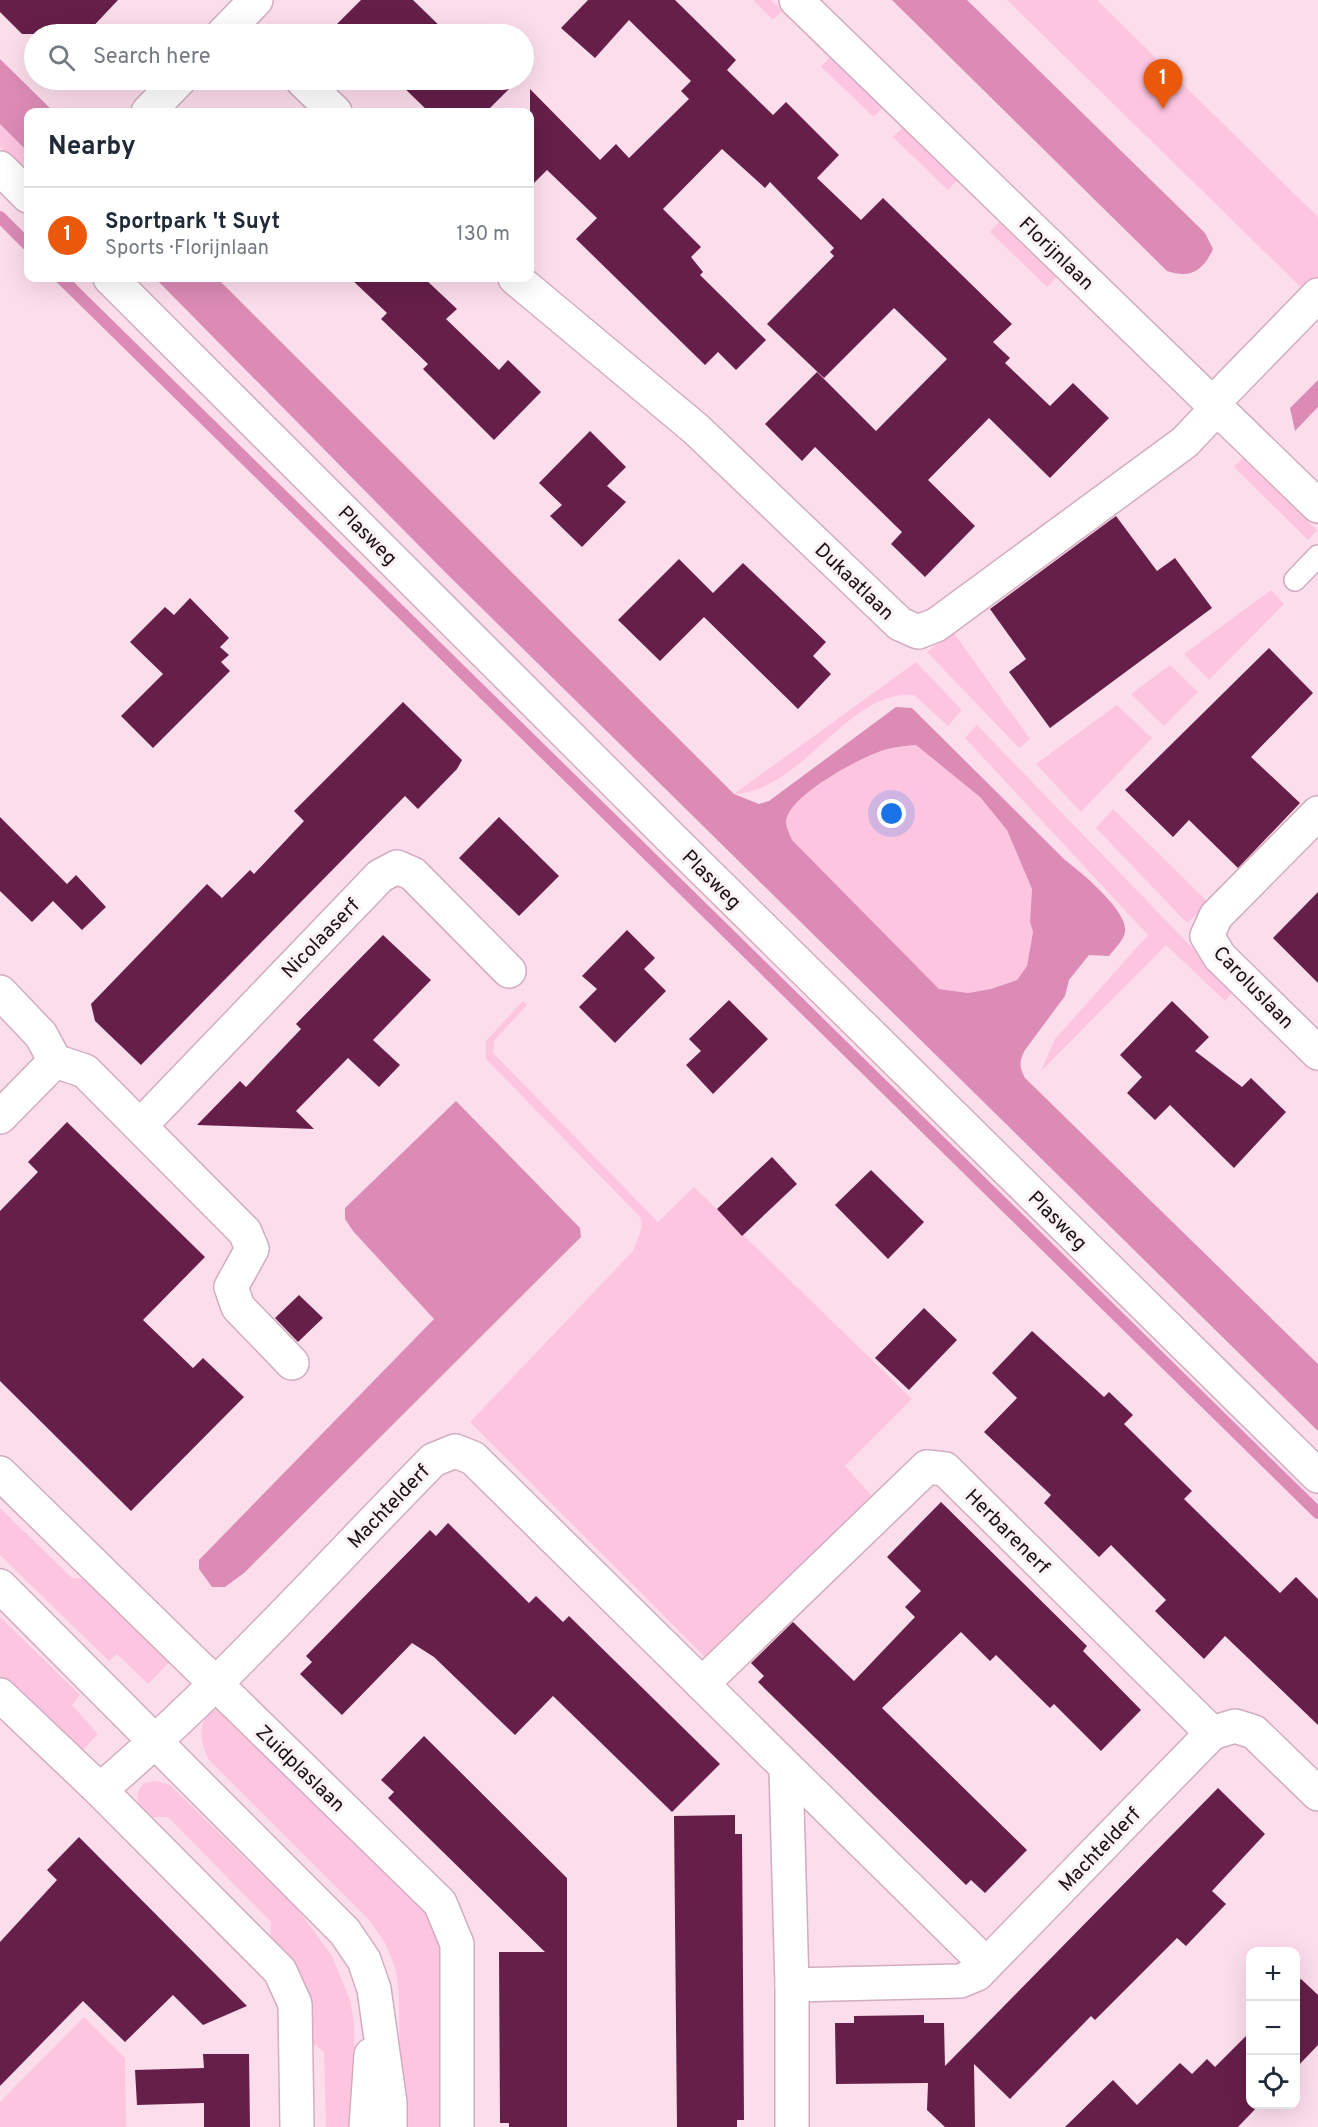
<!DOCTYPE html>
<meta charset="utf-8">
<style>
body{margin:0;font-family:Overpass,sans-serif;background:#f6f6f7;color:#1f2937}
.controls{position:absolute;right:18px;bottom:18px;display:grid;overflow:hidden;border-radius:12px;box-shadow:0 6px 24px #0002}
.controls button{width:54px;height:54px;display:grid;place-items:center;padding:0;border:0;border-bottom:2px solid #e0e1e3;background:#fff;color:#1f2937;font:30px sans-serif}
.you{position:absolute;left:892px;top:814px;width:21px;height:21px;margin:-15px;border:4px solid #fff;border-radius:50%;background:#1a73e8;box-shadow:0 0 0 9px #1a73e833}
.badge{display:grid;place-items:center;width:39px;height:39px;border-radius:50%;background:#ea580c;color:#fff;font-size:20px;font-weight:700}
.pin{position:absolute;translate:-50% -50px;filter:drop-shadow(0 2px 3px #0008)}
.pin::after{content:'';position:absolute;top:32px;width:21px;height:18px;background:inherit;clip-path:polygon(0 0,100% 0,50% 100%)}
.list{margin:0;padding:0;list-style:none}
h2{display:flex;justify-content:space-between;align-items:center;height:78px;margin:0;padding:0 24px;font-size:26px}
h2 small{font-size:20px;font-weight:400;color:#747a83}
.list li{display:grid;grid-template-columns:39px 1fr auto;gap:18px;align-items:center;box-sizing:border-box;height:96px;padding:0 24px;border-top:2px solid #e0e1e3}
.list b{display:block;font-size:22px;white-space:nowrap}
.list p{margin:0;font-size:20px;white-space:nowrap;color:#747a83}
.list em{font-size:20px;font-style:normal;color:#747a83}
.icon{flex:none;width:33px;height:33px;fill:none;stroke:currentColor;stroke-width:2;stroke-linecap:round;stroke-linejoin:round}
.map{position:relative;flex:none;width:1318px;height:2127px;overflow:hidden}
.search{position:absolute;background:#fff;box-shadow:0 6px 24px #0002;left:24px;top:24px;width:510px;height:66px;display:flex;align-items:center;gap:15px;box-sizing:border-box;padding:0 21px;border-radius:33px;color:#747a83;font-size:22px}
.panel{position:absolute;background:#fff;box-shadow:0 6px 24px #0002;left:24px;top:108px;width:510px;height:174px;border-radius:12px}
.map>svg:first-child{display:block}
</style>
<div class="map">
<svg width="1318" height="2127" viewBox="0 0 1318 2127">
<rect width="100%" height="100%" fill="#fcddec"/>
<g fill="#fec5e1">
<polygon points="753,0 771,0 782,11 773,20"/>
<polygon points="1007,0 1097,0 1318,217 1318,304"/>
<polygon points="830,57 883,107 874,117 821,67"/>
<polygon points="0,124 28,152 28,173 0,147"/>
<polygon points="903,127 957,180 948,190 893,137"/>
<polygon points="999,222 1057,277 1047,287 990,232"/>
<polygon points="1243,458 1317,530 1308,540 1234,467"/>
<polygon points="1271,590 1284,604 1209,680 1184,654"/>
<polygon points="953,632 1030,739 1019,748 927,652"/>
<path d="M916,662l46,48 -14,16 -34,-31c-65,-7 -111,96 -180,99z"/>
<polygon points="1170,665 1198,692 1164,726 1131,694"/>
<polygon points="1117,705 1152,738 1081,812 1036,764"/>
<polygon points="977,725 1234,991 1225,1001 1166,945 1041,1071 1055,1039 1148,935 965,738"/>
<path d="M916,745l64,52 27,33 25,59 -2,33 3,10 -6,34 -10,14 -26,9 -23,4 -29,-4 -147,-149c-2,-5 -6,-13 -6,-18 1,-26 75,-65 98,-72 10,-3 21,-3 32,-5z"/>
<polygon points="1113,809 1209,903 1187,923 1096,828"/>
<polygon points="523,1001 527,1005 494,1041 493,1053 658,1222 694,1187 912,1399 845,1466 872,1496 708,1660 470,1422 633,1251 642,1227 640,1217 486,1059 486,1041"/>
<polygon points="0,1508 72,1578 93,1579 173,1658 148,1684 117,1654 109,1661 0,1555"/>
<polygon points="0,1617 80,1695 72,1705 98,1734 81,1752 0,1677"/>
<path d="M218,1709l9,3 200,197 18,25 3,193h-48l-1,-131 -3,-26 -11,-27 -15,-22 -161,-161c-9,-18 -14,-42 9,-51z"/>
<path d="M155,1781l15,4 129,126 33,45 18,44 4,24 2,103h-30l-2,-75 -14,-11 -40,-97 1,-22 -103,-105h-23c-7,-12 -12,-22 -1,-34z"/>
<polygon points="84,2017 125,2058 126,2127 0,2127 0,2102"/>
</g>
<g fill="#dc8bb5" fill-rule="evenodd">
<path d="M892,0h75l238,233 8,16c-10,22 -23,30 -46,22z"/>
<polygon points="0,59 54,112 28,112 28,152 0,124"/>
<path d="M155,278h62l517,516 25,10 10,-3 127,-94 16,1 153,152c16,12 64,52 60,72 -1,8 -11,17 -16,24l-20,-1 -20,25 -4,16 -40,54c-6,11 -6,17 0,28l293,286v67l-872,-858zM916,745l64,52 27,33 25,59 -2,33 3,10 -6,34 -10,14 -26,9 -23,4 -29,-4 -147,-149c-2,-5 -6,-13 -6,-18 1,-26 75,-65 98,-72 10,-3 22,-4 32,-5z"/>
<polygon points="1318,380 1318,407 1295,431 1290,408"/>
<polygon points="456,1101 580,1228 581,1237 244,1573 225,1587 212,1587 199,1569 199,1560 434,1319 353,1231 345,1219 345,1208"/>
</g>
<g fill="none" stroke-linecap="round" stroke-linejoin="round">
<g stroke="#dc8bb5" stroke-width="12">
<polyline points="0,217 28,245"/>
<polyline points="61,278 1318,1513"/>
</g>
</g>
<g fill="#651f49">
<polygon points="0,0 118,0 86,34 22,34 0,12"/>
<polygon points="361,0 413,0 448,34 327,34"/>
<polygon points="588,0 675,0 736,60 727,70 773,115 786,102 839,155 817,178 861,220 883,198 1012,324 993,342 1010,358 1005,363 1050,406 1073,383 1109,418 1050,478 989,418 928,480 975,526 925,577 891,544 902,532 815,447 802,461 765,424 817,372 876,431 947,359 894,308 824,378 767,324 834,256 830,252 834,248 770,182 765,188 722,149 663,209 701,247 691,257 703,272 700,275 766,340 736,370 718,352 705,365 576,239 597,218 547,170 530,187 530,89 600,160 616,144 629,158 689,99 681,91 691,81 629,20 595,58 561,28"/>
<polygon points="404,80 500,80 509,89 486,112 429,112 400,84"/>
<polygon points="350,278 424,278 457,309 446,319 499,370 508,360 541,392 494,440 423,369 428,364 381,319 387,313"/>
<polygon points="590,431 626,467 607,486 626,502 582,547 550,516 562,505 539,483"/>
<polygon points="1116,516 1157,571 1175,558 1212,608 1050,728 1009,672 1026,659 990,609"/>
<polygon points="679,559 713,593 743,563 826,642 813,656 831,674 798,709 704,617 660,661 618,620"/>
<polygon points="190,598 229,638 220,647 229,655 221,662 230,671 153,748 121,716 163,674 130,642 165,607 174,615"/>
<polygon points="1269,648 1313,693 1251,757 1300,803 1238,868 1189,820 1173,837 1125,790"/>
<polygon points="403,702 462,760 457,769 418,809 405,796 141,1065 95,1021 91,1004 207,884 222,898 250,870 254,874 304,821 294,811"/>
<polygon points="0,817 67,884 76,875 106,907 82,930 53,901 32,922 0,891"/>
<polygon points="499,817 559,876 519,916 459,858"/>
<polygon points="1318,892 1318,983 1273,938"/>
<polygon points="627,930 655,958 644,969 666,991 615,1043 579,1007 597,989 582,976"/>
<polygon points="383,935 431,980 373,1040 400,1065 379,1087 348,1058 296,1111 314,1129 197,1125 240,1081 246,1087 301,1029 296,1024"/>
<polygon points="729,1000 768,1039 713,1094 686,1065 701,1051 689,1039"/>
<polygon points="1172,1001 1209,1037 1195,1051 1242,1087 1251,1078 1286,1112 1234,1168 1170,1105 1155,1120 1127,1093 1142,1077 1120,1055"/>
<polygon points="67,1122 205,1257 143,1320 193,1368 203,1358 244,1397 131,1511 0,1381 0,1211 38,1172 28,1162"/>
<polygon points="772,1157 797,1184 742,1236 717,1209"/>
<polygon points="871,1170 924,1222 888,1259 835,1205"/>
<polygon points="299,1295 323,1318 298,1342 275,1318"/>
<polygon points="924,1308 957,1340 909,1390 875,1358"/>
<polygon points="1032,1331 1104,1397 1109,1392 1133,1415 1124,1424 1192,1491 1184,1499 1280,1593 1296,1577 1318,1599 1318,1725 1225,1636 1204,1659 1155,1611 1166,1600 1111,1545 1099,1557 1044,1503 1051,1495 984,1432 1017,1398 992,1373"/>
<polygon points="941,1502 1087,1646 1083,1651 1141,1710 1101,1751 1054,1704 1050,1708 996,1655 990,1661 961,1632 882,1708 1027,1850 985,1893 971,1880 966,1885 758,1682 764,1676 751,1663 793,1622 854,1681 915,1617 905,1607 921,1591 887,1557"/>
<polygon points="448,1523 529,1603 536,1596 563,1622 569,1616 720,1764 672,1812 553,1696 515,1735 434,1657 412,1643 342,1715 300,1674 312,1662 306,1656 356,1605 430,1530 436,1536"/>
<polygon points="424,1736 567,1878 567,2127 509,2127 509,2123 500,2123 499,1952 545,1952 388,1798 394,1792 381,1780"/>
<polygon points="1218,1788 1265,1834 1212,1891 1226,1904 1186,1946 1177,1938 1095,2020 1091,2016 1010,2099 974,2064 975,2127 945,2127 927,2110 928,2083 836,2084 835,2023 854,2023 854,2016 924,2015 924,2023 944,2023 945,2066"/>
<polygon points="735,1815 735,1834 742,1834 744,2120 737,2120 737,2127 677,2127 674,1816"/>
<polygon points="79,1837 247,2006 203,2025 173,1995 125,2042 83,2001 0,2086 0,1942 57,1880 47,1870"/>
<polygon points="1301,1979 1318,1995 1318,2045 1296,2068 1296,1984"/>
<polygon points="1251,2031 1251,2104 1260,2104 1238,2127 1065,2127 1113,2080 1137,2105 1180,2063 1192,2074 1207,2059 1215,2067"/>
<polygon points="203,2054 249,2054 250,2127 204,2127 204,2103 137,2105 135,2070 204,2068"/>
</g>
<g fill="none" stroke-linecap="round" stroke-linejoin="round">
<g stroke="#d2adbf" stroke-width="24">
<polyline id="service" points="1295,580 1318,556"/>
</g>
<g stroke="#d2adbf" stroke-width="36">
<g id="minor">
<polyline points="796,0 1318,506"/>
<polyline points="223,34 256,0"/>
<polyline points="302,80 335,112"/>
<polyline points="148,112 179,80"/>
<polyline points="0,168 28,196"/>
<polyline points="110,278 670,837 1318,1476"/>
<polyline points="515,278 696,429 900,624 918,632 936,625 1185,442 1217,408"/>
<polyline points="1212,404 1318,295"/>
<polyline points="1318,813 1216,916 1207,936 1220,957 1318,1053"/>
<polyline points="0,992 41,1035 55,1061 85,1071 245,1232 252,1249 231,1287 238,1307 292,1363"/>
<polyline points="0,1117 55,1061"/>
<polyline points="141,1125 380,876 397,867 413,874 509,971"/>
<polyline points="0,1473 440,1903 457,1944 457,2127"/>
<polyline points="702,1684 927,1467 945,1469 1212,1733 1235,1726 1254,1732 1318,1794"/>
<polyline points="0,1695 100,1790 280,1971 295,2004 297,2127"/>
<polyline points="786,1769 792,1985 792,2127"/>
<path d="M100,1790c119,-101 223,-218 333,-330l22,-9 18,7 513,506"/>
<polyline points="792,1985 960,1981 977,1974 1212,1733"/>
</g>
</g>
<g stroke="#d2adbf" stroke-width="36">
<g id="tertiary">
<polyline points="0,1586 345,1932 364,1960 374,1989 390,2103 390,2127"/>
<polyline points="366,2127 371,2055"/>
</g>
</g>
<use href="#service" stroke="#fff" stroke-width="21"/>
<use href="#minor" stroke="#fff" stroke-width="33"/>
<use href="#tertiary" stroke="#fff" stroke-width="33"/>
</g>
<g text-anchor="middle" stroke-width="6" stroke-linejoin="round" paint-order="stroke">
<g font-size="20" fill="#1c1016" stroke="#faf2f5">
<text transform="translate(1057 253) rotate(44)" y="7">Florijnlaan</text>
<text transform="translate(368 535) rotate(45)" y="7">Plasweg</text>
<text transform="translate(855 581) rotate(44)" y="7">Dukaatlaan</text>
<text transform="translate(712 879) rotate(45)" y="7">Plasweg</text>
<text transform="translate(320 938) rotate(-46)" y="7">Nicolaaserf</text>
<text transform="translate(1254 987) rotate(46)" y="7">Caroluslaan</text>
<text transform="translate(1058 1220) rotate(45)" y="7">Plasweg</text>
<text transform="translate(388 1506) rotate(-46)" y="7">Machtelderf</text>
<text transform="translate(1008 1531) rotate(45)" y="7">Herbarenerf</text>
<text transform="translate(301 1768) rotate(44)" y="7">Zuidplaslaan</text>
<text transform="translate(1099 1849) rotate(-46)" y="7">Machtelderf</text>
</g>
</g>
</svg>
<div class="controls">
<button>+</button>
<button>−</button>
<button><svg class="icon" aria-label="locate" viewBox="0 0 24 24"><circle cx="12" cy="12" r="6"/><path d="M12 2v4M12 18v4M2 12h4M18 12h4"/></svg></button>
</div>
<div class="you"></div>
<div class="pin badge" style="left:1163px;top:109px">1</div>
<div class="search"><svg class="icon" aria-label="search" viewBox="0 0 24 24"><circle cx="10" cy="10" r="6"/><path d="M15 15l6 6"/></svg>Search here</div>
<section class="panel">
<h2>Nearby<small></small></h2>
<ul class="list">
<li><span class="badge">1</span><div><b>Sportpark 't Suyt</b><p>Sports · Florijnlaan</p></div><em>130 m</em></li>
</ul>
</section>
</div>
